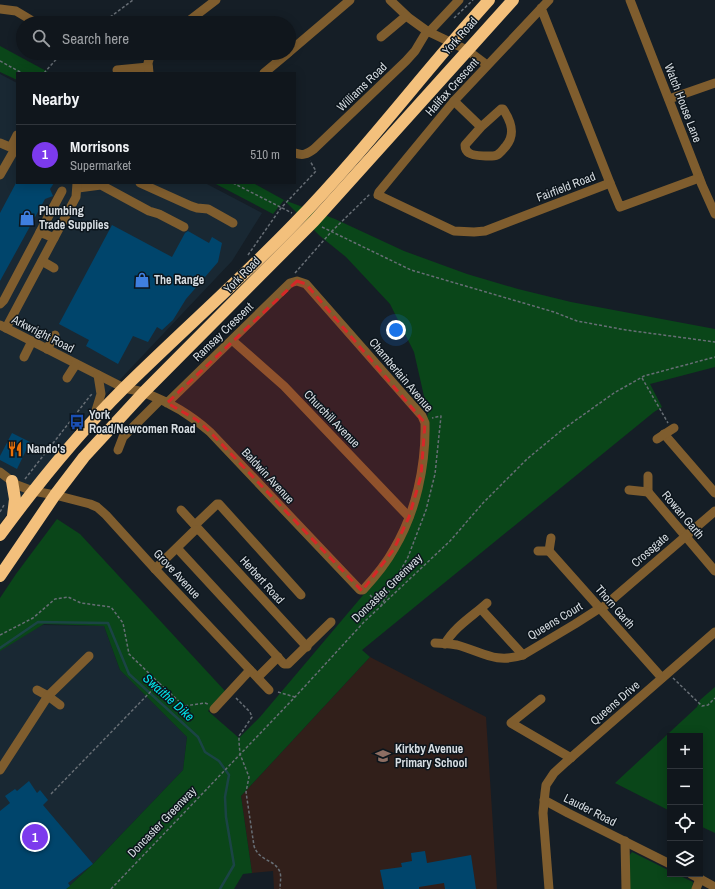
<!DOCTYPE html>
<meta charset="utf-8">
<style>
body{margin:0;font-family:"Archivo Narrow",sans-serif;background:#1e2329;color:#f1f3f6}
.controls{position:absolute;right:12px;bottom:12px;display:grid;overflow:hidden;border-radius:0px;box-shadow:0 2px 10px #0003}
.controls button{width:36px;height:36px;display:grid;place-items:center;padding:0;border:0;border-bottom:1px solid #30353b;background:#10161c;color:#f1f3f6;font:20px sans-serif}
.you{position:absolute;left:396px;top:330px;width:14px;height:14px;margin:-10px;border:3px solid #fff;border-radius:50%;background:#1a73e8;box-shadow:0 0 0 6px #1a73e833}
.badge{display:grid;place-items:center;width:26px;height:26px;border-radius:50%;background:#7c3aed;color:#fff;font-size:13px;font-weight:700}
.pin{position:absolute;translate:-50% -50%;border:2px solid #fff;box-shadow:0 1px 4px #0006}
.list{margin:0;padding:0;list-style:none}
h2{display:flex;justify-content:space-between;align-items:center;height:52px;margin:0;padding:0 16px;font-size:17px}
h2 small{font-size:13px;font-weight:400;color:#9c9fa3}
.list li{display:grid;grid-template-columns:26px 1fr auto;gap:12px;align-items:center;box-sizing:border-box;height:60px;padding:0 16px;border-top:1px solid #30353b}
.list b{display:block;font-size:15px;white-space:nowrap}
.list p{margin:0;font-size:13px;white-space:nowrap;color:#9c9fa3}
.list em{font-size:13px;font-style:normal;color:#9c9fa3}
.icon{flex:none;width:22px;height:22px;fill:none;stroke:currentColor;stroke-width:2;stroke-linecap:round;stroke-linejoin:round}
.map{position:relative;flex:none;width:715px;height:889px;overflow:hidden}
.search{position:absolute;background:#10161c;box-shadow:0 2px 10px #0003;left:16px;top:16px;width:280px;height:44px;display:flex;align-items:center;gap:10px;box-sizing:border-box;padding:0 14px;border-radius:22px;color:#9c9fa3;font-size:15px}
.panel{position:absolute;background:#10161c;box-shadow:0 2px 10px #0003;left:16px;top:72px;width:280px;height:112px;border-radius:0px}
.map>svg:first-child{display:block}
</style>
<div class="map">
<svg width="715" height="889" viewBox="0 0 715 889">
<rect width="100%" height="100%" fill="#151e26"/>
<g fill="#192833">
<polygon points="0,74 17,83 17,183 205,183 262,213 232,261 95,406 0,523"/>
<polygon points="43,625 104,626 120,670 187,737 183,770 93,864 66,889 0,889 0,645"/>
</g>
<polygon fill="#311f1a" points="370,657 486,717 497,889 274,889 273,871 252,873 241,796"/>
<g fill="#0a4619">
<polygon points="0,46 50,73 17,73 17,80 0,72"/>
<polygon points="214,183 253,183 284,200 335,219 404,251 467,274 518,289 571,302 715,329 715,367 650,384 662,407 654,412 362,650 370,657 241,796 252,873 243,874 234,889 66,889 93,864 183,770 187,737 120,670 104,626 44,624 0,651 0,598 16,574 57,519 80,534 225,691 208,711 239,738 260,717 364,594 409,517 416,498 425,423 428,414 414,352 390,304 346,257 320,236 284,200 273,214"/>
<polygon points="715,687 715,833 700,826 700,736 670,736 670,811 615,783 697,707 700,700"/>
<polygon points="632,852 670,871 670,874 676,874 693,882 692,889 630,889 629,856"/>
</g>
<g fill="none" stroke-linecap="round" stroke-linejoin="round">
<polyline stroke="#1b4445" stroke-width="2.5" points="0,648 38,622 108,623 129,674 198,737 205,752 219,761 229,775 225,797 226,817 234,865 220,889"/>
</g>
<g fill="#00456c">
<polygon points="16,183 54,183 50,189 53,196 45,199 0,281 0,213"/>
<polygon points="112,225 172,257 185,233 188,231 209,243 212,237 222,243 218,262 186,299 173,320 162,330 157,327 148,342 133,336 118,364 86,346 89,340 59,324"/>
<polygon points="12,433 30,442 17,469 0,460 0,456"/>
<polygon points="29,781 37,793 40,790 48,800 43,805 93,864 68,883 70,886 66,889 0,889 0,811 10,803 5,796 15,789 17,791"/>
<polygon points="425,851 427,863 471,855 476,889 445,889 444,883 419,887 419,889 384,889 380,870 402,867 401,863 412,861 411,853"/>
</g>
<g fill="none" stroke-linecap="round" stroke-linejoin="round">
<g stroke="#676e75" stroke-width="1.5" stroke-dasharray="3 2" stroke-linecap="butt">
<polyline points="454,18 473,0"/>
<polyline points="102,23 133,0"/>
<polyline points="0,61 22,73"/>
<polyline points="44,73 62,53"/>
<polyline points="233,183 292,213"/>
<polyline points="322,227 411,270 554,312 577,321 626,330 715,342"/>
<polyline points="248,255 281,208 316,171 310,161"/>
<polyline points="295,273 331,232 370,194"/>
<polyline points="642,378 668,423"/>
<polyline points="25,479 90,396 92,394"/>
<polyline points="0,512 4,505"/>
<polyline points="370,595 381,606 408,557 426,510 435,474 441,416 432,418"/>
<polyline points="0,635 33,618 55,599 68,597 81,603 111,607 123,623 129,654 159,683"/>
<polyline points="673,678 702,706 708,705 715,698"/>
<polyline points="278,692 295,697"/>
<path d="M236,698l14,14 2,5 -13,19v6l1,12 9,23 -3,15 8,54c5,15 19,13 25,24 3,5 1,13 1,19"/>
<polyline points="51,794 159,683 184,706 205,703 208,704"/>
<polyline points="111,889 295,697 364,622 450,541 483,503 527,459 562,430 614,393 644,376 715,357"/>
</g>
<g stroke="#7f5d2e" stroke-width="9">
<polyline points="390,0 409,18 427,31 467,50 487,65"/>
<polyline points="630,0 702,185 715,214"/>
<polyline points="541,8 610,183 485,231 474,232 454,231 378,195 379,192 454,101 549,0"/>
<polyline points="0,9 16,11 36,23"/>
<polyline points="48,23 51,22"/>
<polyline points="186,23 216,0"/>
<polyline points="429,32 459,0"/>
<polyline points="381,37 406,16"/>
<polyline points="289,52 350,0"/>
<polyline points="117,70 148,67"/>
<polyline points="149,73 148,63 151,53"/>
<polyline points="264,73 288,53"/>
<polyline points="669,99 715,83"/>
<path d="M454,101l27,26 20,-18h2c8,12 13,25 3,37 -3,3 -5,7 -9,9 -4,2 -24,1 -28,-2 -3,-2 -4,-5 -4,-8l16,-18"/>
<polyline points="0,143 17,150"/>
<polyline points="11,147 17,135"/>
<path d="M295,153c8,3 12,1 19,-4l92,-88 9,-10 12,-20"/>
<polyline points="0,175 15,149"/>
<polyline points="140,183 191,206 197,208 208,209 233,223"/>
<polyline points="610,183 620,207 699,178"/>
<polyline points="78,188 101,185 149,211 159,214 184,227"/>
<polyline points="40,232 62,191"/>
<polyline points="42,261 54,268"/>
<polyline points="0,304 4,300 40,232 54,238"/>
<path d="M0,325l124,63c7,2 15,2 21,5 24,9 46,22 65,39l150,158h3c12,-13 23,-26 31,-41 22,-37 32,-83 31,-126l-3,-7 -116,-132 -9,-3 -7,2 -123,120"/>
<polyline points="6,328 76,197 77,183"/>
<polyline points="233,341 284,386 409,517"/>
<polyline points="47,349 55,335"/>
<polyline points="24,357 32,341"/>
<polyline points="67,378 76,364"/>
<polyline points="94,417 101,394 98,375"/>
<polyline points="664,434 715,493"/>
<polyline points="657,439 674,428"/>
<polyline points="118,450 123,437 160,400"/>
<polyline points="0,472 17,485 33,491 55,495 90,504 97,507 106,515 155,569 269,690"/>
<polyline points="629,490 648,492 648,476"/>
<polyline points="648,492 715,571"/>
<polyline points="181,510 307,647"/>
<polyline points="195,525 217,504 219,504 301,595"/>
<polyline points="177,548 284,664 288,664 331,622"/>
<polyline points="538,551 549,551 551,538"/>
<polyline points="549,551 662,678"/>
<polyline points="155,569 195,530 198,530"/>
<polyline points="481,609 523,655"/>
<polyline points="601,609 715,511"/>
<path d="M435,643c7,0 15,1 22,2 26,7 38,19 66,10l52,-31 25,-16"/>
<path d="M445,644c9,-17 28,-28 42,-41"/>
<polyline points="258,677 278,657"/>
<polyline points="37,690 48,696 60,705"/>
<polyline points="541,699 511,723 571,758"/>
<polyline points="214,709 250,670"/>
<polyline points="0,770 48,696 89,656"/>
<polyline points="544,800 568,813 670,864"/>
<polyline points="625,841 626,889"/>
<polyline points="691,874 715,887"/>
<polyline points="549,889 543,813 545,793 546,785 554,773 566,762 715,632"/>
<polyline points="696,889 700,879"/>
</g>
<g stroke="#f3c07c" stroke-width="12">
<polyline points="12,481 15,499 13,516"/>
<path d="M0,535c38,-52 79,-102 124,-147 57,-56 116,-108 171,-165 69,-71 128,-150 194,-223"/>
<polyline points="0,576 55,495 84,457 144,392 314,221 513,0"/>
</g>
</g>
<path fill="#d62828" fill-opacity="0.2" stroke="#d62828" stroke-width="3" stroke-dasharray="8 5" stroke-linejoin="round" d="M297,281l9,3 119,139 -4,53 -12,41 -15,32 -32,42 -152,-159 -13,-12 -30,-17z"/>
<defs>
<g id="shop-bare" transform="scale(1.2)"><path d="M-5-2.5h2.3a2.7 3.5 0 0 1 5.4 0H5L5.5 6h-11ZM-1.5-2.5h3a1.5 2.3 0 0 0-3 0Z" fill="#3f7fe0" stroke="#0c151c" stroke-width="2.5" paint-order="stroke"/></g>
<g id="bus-bare" transform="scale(1.2)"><path d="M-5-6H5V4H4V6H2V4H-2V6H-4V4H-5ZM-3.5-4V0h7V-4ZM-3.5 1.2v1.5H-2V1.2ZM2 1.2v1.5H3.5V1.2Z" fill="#1a4fb4" stroke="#0c151c" stroke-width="2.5" paint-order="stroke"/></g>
<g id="restaurant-bare" transform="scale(1.2)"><path d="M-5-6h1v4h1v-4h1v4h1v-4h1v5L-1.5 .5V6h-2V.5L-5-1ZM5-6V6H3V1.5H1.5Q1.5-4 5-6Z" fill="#e8710a" stroke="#0c151c" stroke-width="2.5" paint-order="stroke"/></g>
<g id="school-bare" transform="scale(1.2)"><path d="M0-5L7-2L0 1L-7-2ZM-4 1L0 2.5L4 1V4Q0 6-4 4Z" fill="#8d6e63" stroke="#0c151c" stroke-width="2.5" paint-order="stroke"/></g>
</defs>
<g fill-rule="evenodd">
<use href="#shop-bare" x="27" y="218"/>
<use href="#shop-bare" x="142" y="280"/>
<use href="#bus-bare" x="77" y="422"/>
<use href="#restaurant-bare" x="15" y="449"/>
<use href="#school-bare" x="383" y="756"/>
</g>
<g text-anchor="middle" stroke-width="3" stroke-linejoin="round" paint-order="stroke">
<g font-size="12" fill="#d7dde2" stroke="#0c151c">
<text transform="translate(460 36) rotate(-48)" y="4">York Road</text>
<text transform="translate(362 87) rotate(-44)" y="4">Williams Road</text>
<text transform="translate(452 87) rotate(-48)" y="4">Halifax Crescent</text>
<text transform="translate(683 103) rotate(69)" y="4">Watch House Lane</text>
<text transform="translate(566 187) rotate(-21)" y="4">Fairfield Road</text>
<text transform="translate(242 275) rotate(-45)" y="4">York Road</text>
<text transform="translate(223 332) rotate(-44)" y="4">Ramsay Crescent</text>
<text transform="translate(43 334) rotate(27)" y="4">Arkwright Road</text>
<text transform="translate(401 375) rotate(50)" y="4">Chamberlain Avenue</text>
<text transform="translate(332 419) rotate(46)" y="4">Churchill Avenue</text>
<text transform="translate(268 476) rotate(47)" y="4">Baldwin Avenue</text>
<text transform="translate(683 515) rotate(50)" y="4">Rowan Garth</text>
<text transform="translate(650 550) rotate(-41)" y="4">Crossgate</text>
<text transform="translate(177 574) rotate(47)" y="4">Grove Avenue</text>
<text transform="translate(262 580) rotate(48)" y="4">Herbert Road</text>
<text transform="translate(387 588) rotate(-44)" y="4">Doncaster Greenway</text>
<text transform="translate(615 607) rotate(49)" y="4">Thorn Garth</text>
<text transform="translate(555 621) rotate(-31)" y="4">Queens Court</text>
<text transform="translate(615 703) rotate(-41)" y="4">Queens Drive</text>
<text transform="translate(590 810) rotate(27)" y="4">Lauder Road</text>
<text transform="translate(162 822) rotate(-46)" y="4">Doncaster Greenway</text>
</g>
<g font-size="12" font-weight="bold" fill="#d7dde2" stroke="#0c151c" text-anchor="start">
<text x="39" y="215">Plumbing<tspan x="39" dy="14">Trade Supplies</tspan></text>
<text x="154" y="284">The Range</text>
<text x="89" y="419">York<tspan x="89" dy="14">Road/Newcomen Road</tspan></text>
<text x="27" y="453">Nando's</text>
<text x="395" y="753">Kirkby Avenue<tspan x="395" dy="14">Primary School</tspan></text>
</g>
<g font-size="13" font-style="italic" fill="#00e5ea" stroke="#0c151c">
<text transform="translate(169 697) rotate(42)" y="5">Swaithe Dike</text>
</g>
</g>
</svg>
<div class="controls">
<button>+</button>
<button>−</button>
<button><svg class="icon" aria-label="locate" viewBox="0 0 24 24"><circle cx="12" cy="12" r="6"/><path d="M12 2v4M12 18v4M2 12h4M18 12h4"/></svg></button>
<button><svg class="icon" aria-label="layers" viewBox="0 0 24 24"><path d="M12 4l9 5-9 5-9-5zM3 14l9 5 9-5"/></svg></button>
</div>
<div class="you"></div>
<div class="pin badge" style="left:35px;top:837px">1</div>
<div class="search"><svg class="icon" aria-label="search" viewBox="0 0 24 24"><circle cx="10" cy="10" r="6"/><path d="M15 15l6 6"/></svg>Search here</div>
<section class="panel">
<h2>Nearby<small></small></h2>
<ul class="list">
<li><span class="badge">1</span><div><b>Morrisons</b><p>Supermarket</p></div><em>510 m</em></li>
</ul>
</section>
</div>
